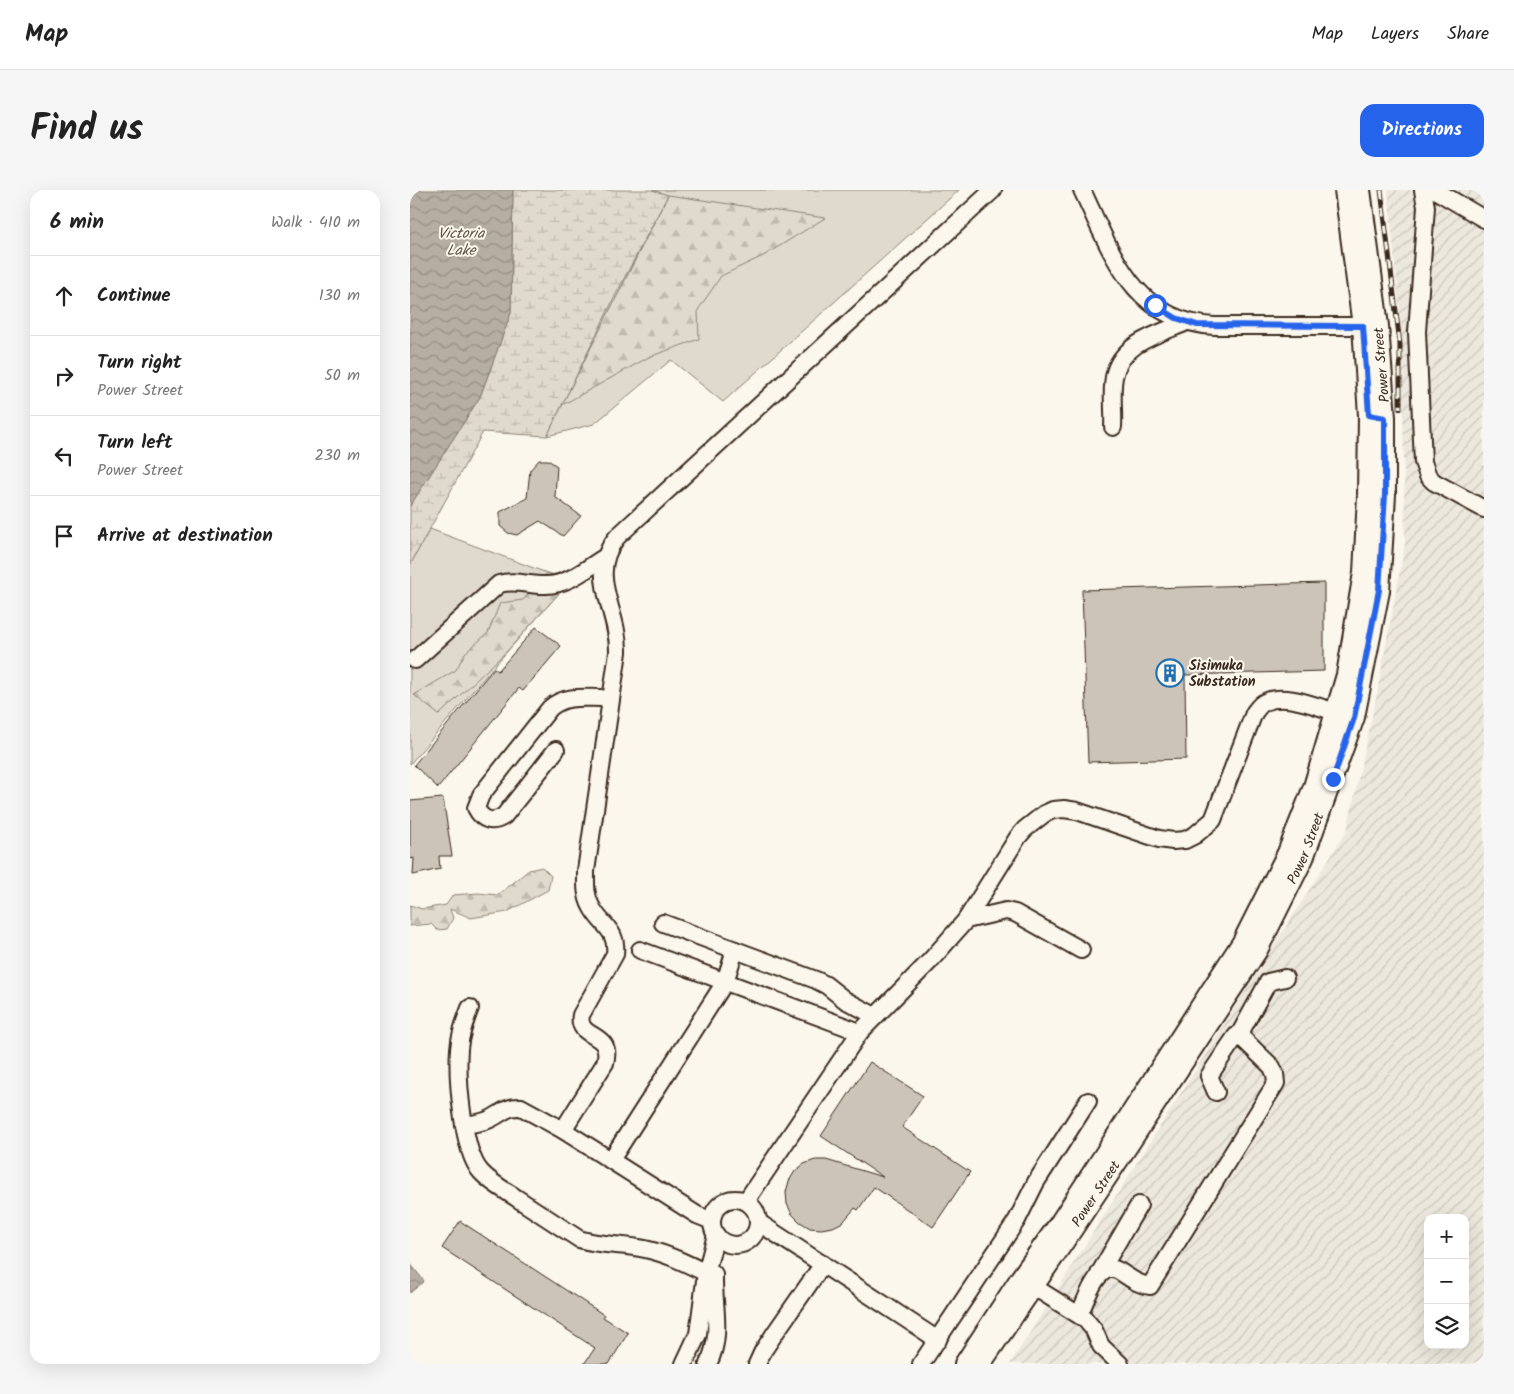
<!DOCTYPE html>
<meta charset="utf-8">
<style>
body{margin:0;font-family:Kalam,sans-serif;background:#f6f6f6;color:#222}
.controls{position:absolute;right:15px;bottom:15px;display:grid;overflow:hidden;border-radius:10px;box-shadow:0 5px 20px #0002}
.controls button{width:45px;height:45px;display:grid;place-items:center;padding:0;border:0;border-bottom:1px solid #e0e0e0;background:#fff;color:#222;font:25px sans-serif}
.stop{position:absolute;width:15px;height:15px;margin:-11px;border:4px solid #2563eb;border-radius:50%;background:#fff}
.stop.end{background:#2563eb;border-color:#fff;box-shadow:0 1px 5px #0008}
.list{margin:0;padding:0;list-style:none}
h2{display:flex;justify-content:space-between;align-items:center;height:65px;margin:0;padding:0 20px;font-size:21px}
h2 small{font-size:16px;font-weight:400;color:#767676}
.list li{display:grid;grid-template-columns:32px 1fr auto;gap:15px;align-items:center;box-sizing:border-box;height:80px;padding:0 20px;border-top:1px solid #e0e0e0}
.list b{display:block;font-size:19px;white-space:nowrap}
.list p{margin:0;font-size:16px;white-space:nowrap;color:#767676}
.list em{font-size:16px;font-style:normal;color:#767676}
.icon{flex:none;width:28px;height:28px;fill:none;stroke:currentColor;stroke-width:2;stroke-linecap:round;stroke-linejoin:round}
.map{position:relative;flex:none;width:1074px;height:1174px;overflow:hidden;border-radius:15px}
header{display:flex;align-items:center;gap:30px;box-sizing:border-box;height:70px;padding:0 25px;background:#fff;border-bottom:1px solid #e0e0e0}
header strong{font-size:24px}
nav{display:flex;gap:28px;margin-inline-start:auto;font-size:18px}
.intro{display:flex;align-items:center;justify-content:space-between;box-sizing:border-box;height:120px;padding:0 30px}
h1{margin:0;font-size:35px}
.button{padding:12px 22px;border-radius:15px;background:#2563eb;color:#fff;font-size:18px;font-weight:700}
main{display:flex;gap:30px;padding:0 30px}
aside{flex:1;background:#fff;border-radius:15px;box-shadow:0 5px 20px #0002}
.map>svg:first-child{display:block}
</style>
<header>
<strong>Map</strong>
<nav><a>Map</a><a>Layers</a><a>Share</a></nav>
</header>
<div class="intro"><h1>Find us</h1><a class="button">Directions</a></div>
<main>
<aside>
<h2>6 min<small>Walk · 410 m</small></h2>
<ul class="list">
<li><svg class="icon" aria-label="ahead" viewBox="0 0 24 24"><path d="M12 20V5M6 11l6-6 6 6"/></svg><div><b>Continue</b></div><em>130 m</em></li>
<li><svg class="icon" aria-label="right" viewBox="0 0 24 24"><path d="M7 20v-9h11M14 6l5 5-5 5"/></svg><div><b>Turn right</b><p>Power Street</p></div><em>50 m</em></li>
<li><svg class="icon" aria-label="left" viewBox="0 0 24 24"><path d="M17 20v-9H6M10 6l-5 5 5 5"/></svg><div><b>Turn left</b><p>Power Street</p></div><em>230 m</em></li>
<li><svg class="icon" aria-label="arrive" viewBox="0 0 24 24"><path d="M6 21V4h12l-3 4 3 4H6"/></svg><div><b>Arrive at destination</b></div></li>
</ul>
</aside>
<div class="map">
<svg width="1074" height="1174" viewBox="0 0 1074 1174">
<defs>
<pattern id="industrial-furrows" width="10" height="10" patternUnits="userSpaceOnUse" patternTransform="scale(1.25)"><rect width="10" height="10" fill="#ede8dd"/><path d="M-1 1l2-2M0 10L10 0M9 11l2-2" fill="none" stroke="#ccc7bd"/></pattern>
<pattern id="forest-firs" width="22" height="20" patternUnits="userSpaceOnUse" patternTransform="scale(1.25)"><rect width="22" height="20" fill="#dfd9ce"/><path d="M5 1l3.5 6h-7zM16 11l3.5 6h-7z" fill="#c0bab0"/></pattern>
<pattern id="wetland-marsh" width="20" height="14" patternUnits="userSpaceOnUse" patternTransform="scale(1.25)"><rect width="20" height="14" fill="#dfd9ce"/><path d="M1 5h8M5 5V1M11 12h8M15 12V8" fill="none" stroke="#c0bab0"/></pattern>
<pattern id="water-waves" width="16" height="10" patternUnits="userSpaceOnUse" patternTransform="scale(1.25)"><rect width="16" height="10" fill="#b6aea2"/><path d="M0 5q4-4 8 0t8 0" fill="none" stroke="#958e83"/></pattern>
</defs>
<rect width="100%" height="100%" fill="#fbf7ec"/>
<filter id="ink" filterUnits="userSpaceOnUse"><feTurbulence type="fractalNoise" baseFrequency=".02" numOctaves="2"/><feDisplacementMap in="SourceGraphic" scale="10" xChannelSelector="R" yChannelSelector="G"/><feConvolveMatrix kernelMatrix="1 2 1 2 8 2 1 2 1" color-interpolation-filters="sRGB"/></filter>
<g filter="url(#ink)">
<path fill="url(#industrial-furrows)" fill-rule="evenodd" d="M978,0h96v1174h-474l337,-534 28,-127 30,-159 -3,-206zM1018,1028h37v127h-37z"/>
<g fill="#dfd9ce" stroke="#8d8276">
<polygon points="242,0 549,0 313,212 261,170 184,234 137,246 257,5"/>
<polygon points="20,339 137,383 161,390 86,474 0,574 0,375"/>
</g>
<g fill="url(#forest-firs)" stroke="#8d8276">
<polygon points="258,5 415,28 355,65 311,86 288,120 289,149 239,167 152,215"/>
<polygon points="137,383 161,390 97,461 29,525 4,505 46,480 55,463 78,443 90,413 113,410"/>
<polygon points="132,677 141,686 138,700 97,722 61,728 40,719 43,728 37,739 27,740 21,734 0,736 0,715 12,719 36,715 43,705 68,703 88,705 119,680"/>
</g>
<polygon fill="url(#wetland-marsh)" stroke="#8d8276" points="103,0 242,0 258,5 206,104 137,246 73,242 0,375 0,316 70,207 101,123"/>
<g fill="url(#water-waves)" stroke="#85796d">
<polygon points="0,0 103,0 101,123 70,207 0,316"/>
<polygon points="0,1073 14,1091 0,1103"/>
</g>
<g fill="#ccc4b9" stroke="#3b2a1e">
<polygon points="129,270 138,270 147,276 145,307 171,326 153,346 130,331 107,345 98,343 90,336 90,322 117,308 120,280"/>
<polygon points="914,393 914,481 775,485 776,569 678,572 672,400"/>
<polygon points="126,437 151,456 113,501 109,498 28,598 4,575 84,478 88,481"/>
<polygon points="33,608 42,666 29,666 30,679 3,685 4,668 0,669 0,611"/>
<polygon points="460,872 513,906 492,937 560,982 523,1037 464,997 448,1020 445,1018 433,1032 423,1037 411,1039 400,1038 390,1032 382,1024 377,1014 376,1002 379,991 385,981 394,974 405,970 416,970 473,987 411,946"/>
<polygon points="50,1031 194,1125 193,1127 218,1143 199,1174 174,1174 185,1158 32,1058"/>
</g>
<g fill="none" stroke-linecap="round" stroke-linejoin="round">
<g stroke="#3b2a1e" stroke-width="20">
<g id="minor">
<path d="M672,0c30,63 51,131 132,136h162"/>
<polyline points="1013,0 1016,17 1007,142 1013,272 1018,286 1024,292 1074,319"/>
<polyline points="1025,0 1074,29"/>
<path d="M703,237c1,-16 -2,-34 1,-50 6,-34 45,-43 73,-55"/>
<path d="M5,470l84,-76c16,-5 31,2 47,1 22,0 41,-17 59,-28"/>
<path d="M146,560l-52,66c-12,8 -22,4 -28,-8l5,-13 69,-87c15,-13 33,-10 51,-10"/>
<polyline points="556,730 596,721 605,723 671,760"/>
<polyline points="253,733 406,790 416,795 435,810 465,826"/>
<polyline points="230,760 450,842"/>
<path d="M60,818c-5,13 -10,26 -11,41 -2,27 3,102 22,123 10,11 25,19 37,27 20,13 41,27 61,40 22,7 44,5 66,10 24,5 47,17 69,28"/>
<polyline points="829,845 858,792 875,788"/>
<path d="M54,935c8,-1 16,-2 24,-5 13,-5 17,-14 33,-13l42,23 134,85 15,6"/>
<path d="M153,940l42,-67c9,-33 -29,-22 -24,-48l34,-61c3,-25 -15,-29 -24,-48 -6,-11 -5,-23 -5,-35l32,-219c1,-43 -32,-76 -1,-115l376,-347"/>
<polyline points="201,970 315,792 325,760"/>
<circle cx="325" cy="1032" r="23"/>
<path d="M336,1011l114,-169 70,-71 36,-41 52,-83 7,-8 19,-15 9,-4 11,-1 13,2 82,28 14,2 12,-1 10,-5 18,-15 41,-107c3,-4 6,-9 11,-11 21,-11 59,8 81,13"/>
<polyline points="348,1032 528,1150"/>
<polyline points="689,1084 729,1015"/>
<polyline points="613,1090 675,1129 684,1140 691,1156 710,1174"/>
<path d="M669,1125c7,-14 19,-56 40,-44 10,6 19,14 31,15l126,-203 -1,-9 -3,-7 -33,-32 -3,1 -27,40 7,16"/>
<polyline points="274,1174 288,1144 296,1083 306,1045"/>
<path d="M298,1174c15,-28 5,-59 6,-90"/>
<polyline points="347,1174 353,1161 367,1140 413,1074"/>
<polyline points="511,1174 607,1030 626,992 678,911"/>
</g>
</g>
<g stroke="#3b2a1e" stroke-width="24">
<g id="major">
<polyline points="555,1174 611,1088 651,1032 833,752 878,663 904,597 937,485 954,383 958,306 959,225 953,136 935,0"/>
<path id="s1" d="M570,1174l92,-135 185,-279 46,-92 51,-141 25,-126 6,-96v-77l-7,-92 -18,-136"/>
</g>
</g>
<use href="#minor" stroke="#fbf7ec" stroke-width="16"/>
<use href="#major" stroke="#fbf7ec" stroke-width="20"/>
<g stroke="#3b2a1e" stroke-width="5">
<polyline id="rail" points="971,0 990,154 990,218"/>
</g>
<use href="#rail" stroke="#fbf7ec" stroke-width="3" stroke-dasharray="9" stroke-linecap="butt"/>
</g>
</g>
<g fill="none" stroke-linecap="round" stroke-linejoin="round" filter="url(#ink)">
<polyline stroke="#2563eb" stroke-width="6" points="745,115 766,128 787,135 953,136 959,225 975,228 975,305 969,400 944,528 923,589"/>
</g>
<defs>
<g id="building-ring" transform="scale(1.4375)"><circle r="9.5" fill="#fbf7ec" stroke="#1f6fb2" stroke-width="1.5"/><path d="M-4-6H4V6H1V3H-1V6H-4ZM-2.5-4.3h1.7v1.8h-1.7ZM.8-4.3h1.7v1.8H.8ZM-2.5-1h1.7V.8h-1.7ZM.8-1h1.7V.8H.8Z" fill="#1f6fb2"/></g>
</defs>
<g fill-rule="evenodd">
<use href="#building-ring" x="760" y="483"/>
</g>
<g text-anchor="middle" stroke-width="4" stroke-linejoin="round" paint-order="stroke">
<g font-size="14" fill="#3b2a1e" stroke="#fbf7ec">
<text transform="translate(971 175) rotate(-95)" y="5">Power Street</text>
<text dy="5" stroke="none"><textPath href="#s1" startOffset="611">Power Street</textPath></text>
<text dy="5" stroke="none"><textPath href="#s1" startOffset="206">Power Street</textPath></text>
</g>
<g font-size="14" font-weight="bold" fill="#3b2a1e" stroke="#fbf7ec" text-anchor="start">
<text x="779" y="480">Sisimuka<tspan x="779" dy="16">Substation</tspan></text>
</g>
<g font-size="15" font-style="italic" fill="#605246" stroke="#fbf7ec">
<text x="51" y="48">Victoria<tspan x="51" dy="17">Lake</tspan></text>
</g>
</g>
</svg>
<div class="controls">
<button>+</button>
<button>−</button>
<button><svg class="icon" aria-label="layers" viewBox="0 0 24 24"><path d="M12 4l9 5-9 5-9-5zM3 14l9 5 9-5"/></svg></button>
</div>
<div class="stop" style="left:745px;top:115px"></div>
<div class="stop end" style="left:923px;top:589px"></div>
</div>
</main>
